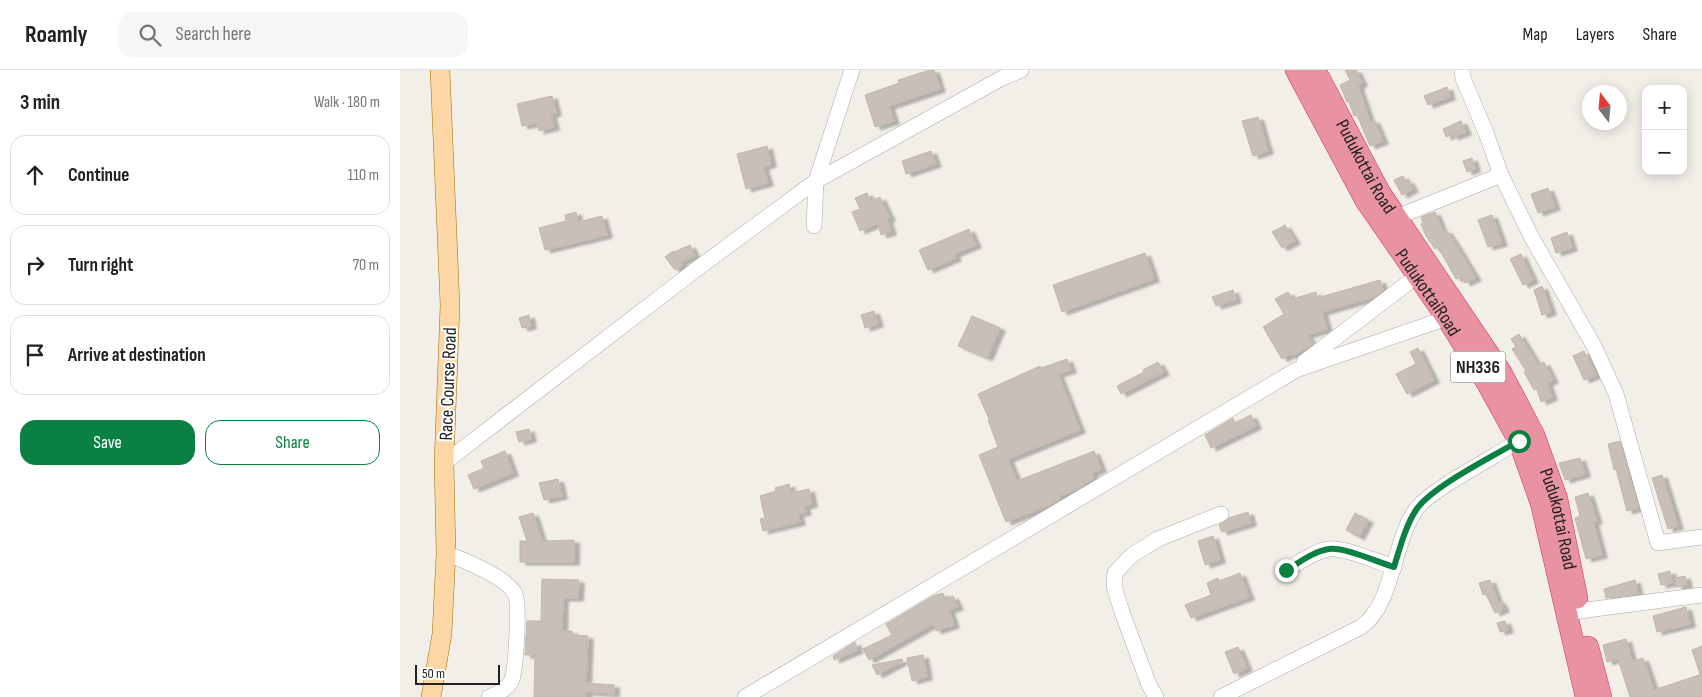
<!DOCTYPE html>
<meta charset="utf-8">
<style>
body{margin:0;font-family:"Sofia Sans Condensed",sans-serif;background:#f6f6f6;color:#222}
.controls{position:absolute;right:15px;top:15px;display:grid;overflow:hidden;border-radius:10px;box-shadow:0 2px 12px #0003}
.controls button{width:45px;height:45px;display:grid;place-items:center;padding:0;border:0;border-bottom:1px solid #e0e0e0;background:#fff;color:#222;font:25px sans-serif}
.compass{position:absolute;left:1182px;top:15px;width:45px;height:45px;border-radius:50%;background:#fff;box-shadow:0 2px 12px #0003;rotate:344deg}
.scale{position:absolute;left:15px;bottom:12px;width:85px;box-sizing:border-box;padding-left:5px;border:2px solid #222;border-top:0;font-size:14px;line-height:18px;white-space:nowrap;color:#222;-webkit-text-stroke:4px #fff;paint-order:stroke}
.stop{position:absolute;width:15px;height:15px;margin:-11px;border:4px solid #0b8043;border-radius:50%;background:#fff}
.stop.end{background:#0b8043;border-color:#fff;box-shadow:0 1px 5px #0008}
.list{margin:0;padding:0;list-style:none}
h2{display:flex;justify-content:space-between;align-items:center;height:65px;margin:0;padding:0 20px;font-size:21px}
h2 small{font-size:16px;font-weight:400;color:#767676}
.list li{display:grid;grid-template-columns:32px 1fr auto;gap:15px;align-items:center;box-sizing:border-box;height:80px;margin:0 10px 10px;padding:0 10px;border:1px solid #e0e0e0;border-radius:15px}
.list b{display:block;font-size:19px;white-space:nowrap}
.list em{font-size:16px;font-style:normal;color:#767676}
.actions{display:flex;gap:10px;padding:15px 20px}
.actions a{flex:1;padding:11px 0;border:1px solid #0b8043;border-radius:15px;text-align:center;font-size:18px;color:#0b8043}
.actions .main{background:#0b8043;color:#fff}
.icon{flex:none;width:28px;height:28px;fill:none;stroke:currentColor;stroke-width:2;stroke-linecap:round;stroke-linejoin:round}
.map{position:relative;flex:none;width:1302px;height:627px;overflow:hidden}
header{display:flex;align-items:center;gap:30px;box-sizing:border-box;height:70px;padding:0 25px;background:#fff;border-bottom:1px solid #e0e0e0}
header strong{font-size:24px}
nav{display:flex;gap:28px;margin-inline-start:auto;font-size:18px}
.search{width:350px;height:45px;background:#f6f6f6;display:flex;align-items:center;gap:12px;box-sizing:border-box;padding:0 18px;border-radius:15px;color:#767676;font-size:19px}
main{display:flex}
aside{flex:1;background:#fff}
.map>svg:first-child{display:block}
</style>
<header>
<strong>Roamly</strong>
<div class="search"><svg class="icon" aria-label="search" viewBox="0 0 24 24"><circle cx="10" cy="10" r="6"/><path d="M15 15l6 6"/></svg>Search here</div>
<nav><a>Map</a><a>Layers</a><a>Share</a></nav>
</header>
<main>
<aside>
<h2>3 min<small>Walk · 180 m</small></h2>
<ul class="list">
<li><svg class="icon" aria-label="ahead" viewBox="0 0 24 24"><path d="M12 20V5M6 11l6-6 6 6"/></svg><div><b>Continue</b></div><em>110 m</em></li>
<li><svg class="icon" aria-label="right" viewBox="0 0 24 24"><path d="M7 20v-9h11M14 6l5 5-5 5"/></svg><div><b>Turn right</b></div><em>70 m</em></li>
<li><svg class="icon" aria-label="arrive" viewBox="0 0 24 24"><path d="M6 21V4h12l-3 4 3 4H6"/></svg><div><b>Arrive at destination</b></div></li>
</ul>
<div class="actions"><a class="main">Save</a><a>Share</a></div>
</aside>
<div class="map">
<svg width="1302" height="627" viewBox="0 0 1302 627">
<defs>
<filter id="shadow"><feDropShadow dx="5.5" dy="3" stdDeviation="1" flood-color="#0004"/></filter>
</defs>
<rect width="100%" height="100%" fill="#f2efe9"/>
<g fill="#c7bfb8" stroke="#c4b6ab" filter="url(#shadow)">
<polygon points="530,0 534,0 540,19 489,36 494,51 475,57 465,25 499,13 498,10"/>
<polygon points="945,0 956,0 962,13 958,16 970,51 974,50 983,71 970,76 957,45 954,46 949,32 947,32 940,15 950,10"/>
<polygon points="1047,17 1050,27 1028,35 1024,26"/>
<polygon points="152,26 156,43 151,44 154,57 139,61 137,53 122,56 117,34"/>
<polygon points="858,47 868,81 853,86 842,51"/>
<polygon points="1061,51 1066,62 1053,67 1052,64 1046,67 1043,59"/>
<polygon points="367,76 371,94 363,97 368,113 346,119 337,84"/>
<polygon points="531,81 536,94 506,104 502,91"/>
<polygon points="1072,88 1075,99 1067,102 1063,91"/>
<polygon points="1003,106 1006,112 1008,110 1013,119 1002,125 994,110"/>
<polygon points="1148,118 1155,137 1138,143 1131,124"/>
<polygon points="467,123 471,131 480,127 490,148 487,149 491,162 481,165 478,153 460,161 452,142 460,139 455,128"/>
<polygon points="176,142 178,152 202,146 207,165 145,180 139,158 166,151 165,145"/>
<polygon points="1035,142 1043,162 1046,160 1053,170 1076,208 1065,213 1062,207 1056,209 1043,186 1037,177 1035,179 1026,166 1021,154 1023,153 1021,147"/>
<polygon points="1092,145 1102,173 1088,177 1078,150"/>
<polygon points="885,155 895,171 882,178 872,162"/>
<polygon points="569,159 576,175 554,184 556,188 528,200 519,180"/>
<polygon points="1167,162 1172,178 1156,183 1151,168"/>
<polygon points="290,175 295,186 281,192 283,195 275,200 265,187 273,181 274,182"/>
<polygon points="745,183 754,209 662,242 653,215"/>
<polygon points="1121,184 1133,210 1123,215 1110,189"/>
<polygon points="980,210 983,220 974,227 922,242 927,259 907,265 913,274 892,286 891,284 882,289 863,257 884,244 875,229 888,222 892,229 916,222 917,228"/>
<polygon points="1142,216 1151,242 1142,245 1134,220"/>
<polygon points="833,220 836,230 816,236 812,227"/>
<polygon points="474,241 478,254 465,258 461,245"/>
<polygon points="129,245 131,256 122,258 119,248"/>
<polygon points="572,246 600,258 587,288 558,276"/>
<polygon points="1119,264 1138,295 1144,292 1153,310 1147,313 1152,327 1141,332 1137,319 1134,320 1124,302 1126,301 1112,279 1116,277 1111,269"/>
<polygon points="1018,278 1034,310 1007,324 996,304 1016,294 1010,282"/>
<polygon points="1184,281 1196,305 1184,310 1173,286"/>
<polygon points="667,289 671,300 658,304 680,360 608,389 617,411 694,381 701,399 692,403 694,409 684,413 685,414 680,418 659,426 660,429 650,435 606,452 579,385 598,377 588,350 589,349 578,324 640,296 641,298"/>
<polygon points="758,292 764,302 721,324 717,316 744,302 743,300"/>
<polygon points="851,345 856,356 811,378 805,365 833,348 835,353"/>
<polygon points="129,359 131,369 119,372 116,362"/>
<polygon points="1220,371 1238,438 1227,441 1216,399 1214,400 1208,374"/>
<polygon points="105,381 113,403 74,419 68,405 84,398 81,391"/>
<polygon points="1180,388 1185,404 1165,410 1159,393"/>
<polygon points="1262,405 1278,456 1268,459 1252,408"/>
<polygon points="158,409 162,426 144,430 139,413"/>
<polygon points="389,414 391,423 409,419 412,434 404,436 406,442 398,444 400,452 363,461 360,449 365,448 360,426 376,421 375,418"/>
<polygon points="1188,423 1197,451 1193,452 1202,485 1186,489 1175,448 1180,446 1175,427"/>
<polygon points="848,442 851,453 822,462 819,455 829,448"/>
<polygon points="133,443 142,471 174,470 174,492 120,492 120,471 127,471 119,447"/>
<polygon points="955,443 968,450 959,467 946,460"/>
<polygon points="813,466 820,490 805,495 798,471"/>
<polygon points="1270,501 1272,513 1261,515 1258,504"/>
<polygon points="840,503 849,527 791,548 785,535 811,525 807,513 818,508 819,511"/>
<polygon points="1285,506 1287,515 1277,517 1275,508"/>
<polygon points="142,509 179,510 178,528 163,528 162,561 172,561 172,565 188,566 186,613 214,615 214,624 186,622 186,627 134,627 135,585 125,585 127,551 141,551"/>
<polygon points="1090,510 1098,532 1100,531 1104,539 1095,543 1086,524 1083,525 1079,513"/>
<polygon points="1235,510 1238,524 1206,528 1204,519"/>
<polygon points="543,523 545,529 553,526 558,537 549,540 554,555 536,561 533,554 469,590 463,579 492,565 486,554 533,526"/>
<polygon points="1286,537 1290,554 1257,562 1253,546"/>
<polygon points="1105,551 1108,560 1100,562 1097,553"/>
<polygon points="1226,569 1232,591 1243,588 1254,620 1302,604 1302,627 1230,627 1218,589 1207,592 1203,575"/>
<polygon points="455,572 458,580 434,590 433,586"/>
<polygon points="1302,576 1302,604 1300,604 1292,580"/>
<polygon points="838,577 847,598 834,604 825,582"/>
<polygon points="523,585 527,607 512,611 507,588"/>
<polygon points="502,589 503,591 477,605 472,595"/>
</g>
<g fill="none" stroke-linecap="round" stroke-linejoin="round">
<g stroke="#a9a9a9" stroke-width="16">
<g id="minor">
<polyline points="1062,0 1063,8 1086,63 1101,105 1132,168 1194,276 1216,324 1258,473 1302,467"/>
<polyline points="997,147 1101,105"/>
<polyline points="414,156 416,111 452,0"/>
<polyline points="904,292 1017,206"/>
<polyline points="44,393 298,198 416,111 602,8 621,0"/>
<path d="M46,483c17,7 61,24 69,41 5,10 1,78 -4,88 -5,8 -14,12 -22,15"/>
<path d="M886,500c13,-7 28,-19 43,-21 16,-2 48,13 65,18"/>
<polyline points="1166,546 1179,541 1302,525"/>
<polyline points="345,627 896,300 1047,248"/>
<polyline points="756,627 749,615 722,542 714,516 715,503 732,485 758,469 821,444"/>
<path d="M821,627l140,-70c33,-23 32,-87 56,-119 9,-11 22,-18 33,-26 23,-14 46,-27 69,-41"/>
</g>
</g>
<g stroke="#a06b00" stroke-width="20">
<polyline id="major" points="31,627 42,564 46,483 44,393 50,235 40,0"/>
</g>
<g stroke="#dc2a67" stroke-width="22">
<g id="highway">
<path id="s1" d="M896,0l70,131 81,117 40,65 32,58 22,62 45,194"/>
<path id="s2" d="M915,0l65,123 122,181 32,61 23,64 20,99"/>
<polyline points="1188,577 1201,627"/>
</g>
</g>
<use href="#minor" stroke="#fff" stroke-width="15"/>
<use href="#major" stroke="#fcd6a4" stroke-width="19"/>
<use href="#highway" stroke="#e892a2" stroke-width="21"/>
</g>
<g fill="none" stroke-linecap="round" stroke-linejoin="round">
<path stroke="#0b8043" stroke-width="6" d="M886,500c13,-7 28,-19 43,-21 16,-2 48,13 65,18 6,-19 11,-40 22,-57 15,-23 77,-54 103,-69"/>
</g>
<g text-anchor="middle" stroke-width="4" stroke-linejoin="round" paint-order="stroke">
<rect fill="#fff" stroke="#646464" stroke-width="1" x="1050.5" y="281.5" width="55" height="31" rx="4"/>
<g font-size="18" font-weight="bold" fill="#222">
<text x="1078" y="303">NH336</text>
</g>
<g font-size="19" fill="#222" stroke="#fff">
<text dy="7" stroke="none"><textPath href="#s2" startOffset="109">Pudukottai Road</textPath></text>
<text dy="7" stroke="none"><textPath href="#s1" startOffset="259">PudukottaiRoad</textPath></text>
<text transform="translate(47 314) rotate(-88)" y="7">Race Course Road</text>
<text dy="7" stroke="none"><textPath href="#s2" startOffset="514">Pudukottai Road</textPath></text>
</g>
</g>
</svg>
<div class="controls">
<button>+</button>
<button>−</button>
</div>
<svg class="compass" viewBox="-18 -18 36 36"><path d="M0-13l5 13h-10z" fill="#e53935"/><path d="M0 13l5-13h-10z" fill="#767676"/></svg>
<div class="scale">50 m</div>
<div class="stop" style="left:1119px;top:371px"></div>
<div class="stop end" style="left:886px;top:500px"></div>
</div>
</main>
